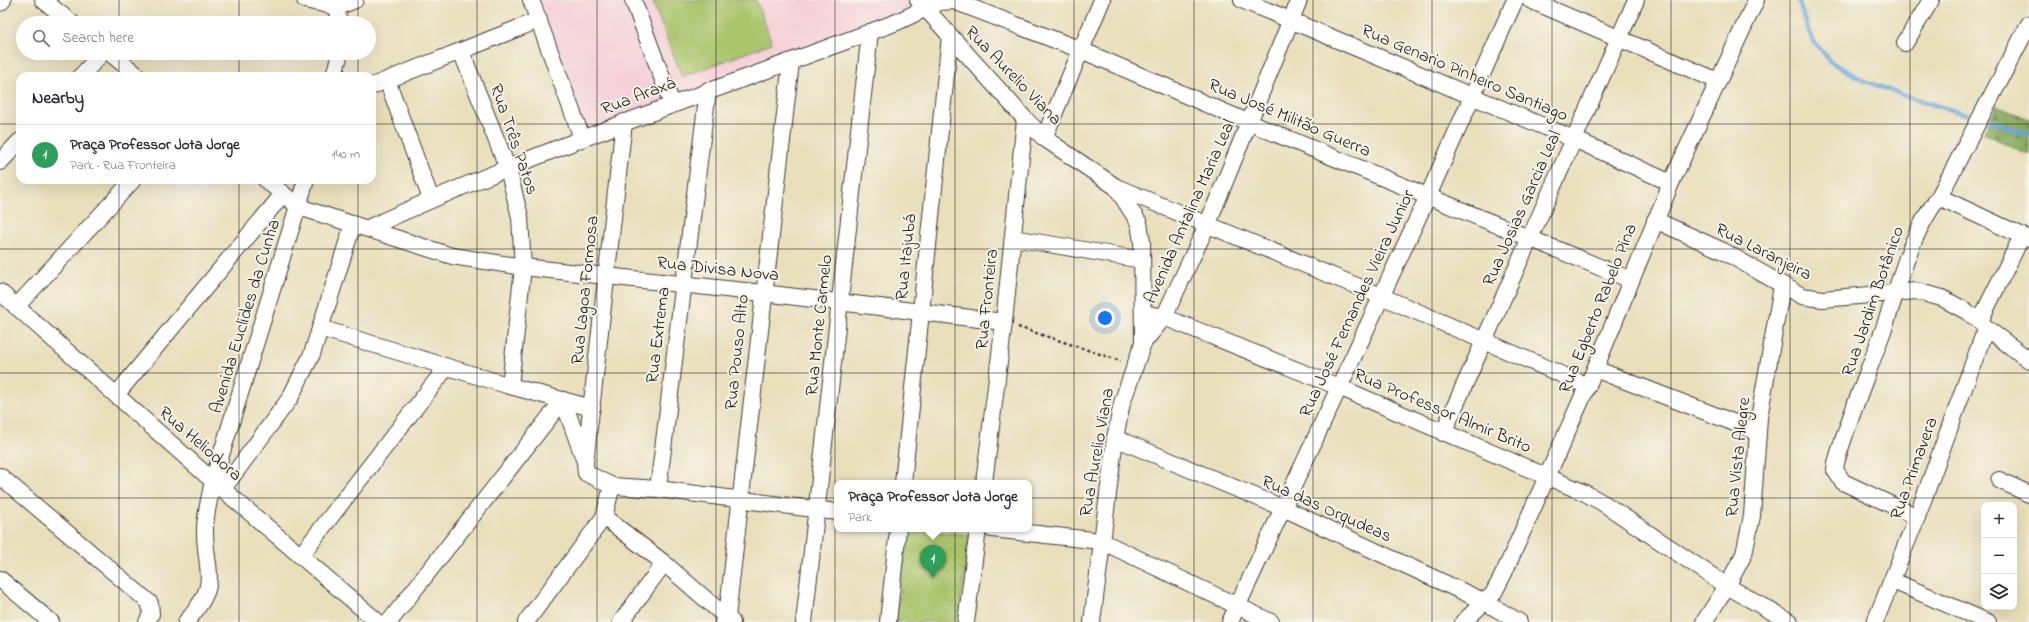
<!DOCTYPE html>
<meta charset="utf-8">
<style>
body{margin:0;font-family:"Indie Flower",sans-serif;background:#f7f7f7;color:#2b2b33}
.controls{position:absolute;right:12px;bottom:12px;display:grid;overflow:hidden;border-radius:8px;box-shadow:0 4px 16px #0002}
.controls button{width:36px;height:36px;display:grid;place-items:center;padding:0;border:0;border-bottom:1px solid #e1e1e2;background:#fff;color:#2b2b33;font:20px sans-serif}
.you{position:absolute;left:1105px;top:318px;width:14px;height:14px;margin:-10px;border:3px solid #fff;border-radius:50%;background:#1a73e8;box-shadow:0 0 0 6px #1a73e833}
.badge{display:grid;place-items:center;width:26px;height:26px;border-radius:50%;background:#1f6fb2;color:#fff;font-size:13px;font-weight:700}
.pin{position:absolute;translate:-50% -33px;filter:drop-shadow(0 1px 2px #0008)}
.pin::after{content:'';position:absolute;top:21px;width:14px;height:12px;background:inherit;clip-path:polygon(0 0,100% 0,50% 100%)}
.popup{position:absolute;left:834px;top:480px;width:198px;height:52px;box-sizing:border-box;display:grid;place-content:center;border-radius:8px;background:#fff;filter:drop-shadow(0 1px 3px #0005);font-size:13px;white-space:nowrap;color:#7c7c81}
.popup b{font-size:15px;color:#2b2b33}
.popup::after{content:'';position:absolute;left:50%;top:100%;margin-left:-8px;border:8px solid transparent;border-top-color:#fff}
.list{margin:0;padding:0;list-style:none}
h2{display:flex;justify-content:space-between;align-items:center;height:52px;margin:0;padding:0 16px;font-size:17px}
h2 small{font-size:13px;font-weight:400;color:#7c7c81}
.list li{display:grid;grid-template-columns:26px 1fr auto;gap:12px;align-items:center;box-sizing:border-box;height:60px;padding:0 16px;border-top:1px solid #e1e1e2}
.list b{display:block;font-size:15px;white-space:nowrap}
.list p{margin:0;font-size:13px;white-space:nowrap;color:#7c7c81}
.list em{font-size:13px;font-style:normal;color:#7c7c81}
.icon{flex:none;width:22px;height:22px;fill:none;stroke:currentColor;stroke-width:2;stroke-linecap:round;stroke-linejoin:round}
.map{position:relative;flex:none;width:2029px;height:622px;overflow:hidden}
.search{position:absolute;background:#fff;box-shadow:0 4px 16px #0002;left:16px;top:16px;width:360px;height:44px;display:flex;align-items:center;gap:10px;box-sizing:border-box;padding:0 14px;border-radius:22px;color:#7c7c81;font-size:15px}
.panel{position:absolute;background:#fff;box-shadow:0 4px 16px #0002;left:16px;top:72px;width:360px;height:112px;border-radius:12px}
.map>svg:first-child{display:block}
</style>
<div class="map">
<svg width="2029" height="622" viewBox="0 0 2029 622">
<defs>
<pattern id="forest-firs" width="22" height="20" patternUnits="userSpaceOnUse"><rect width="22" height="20" fill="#87aa60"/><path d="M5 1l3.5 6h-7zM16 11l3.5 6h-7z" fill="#6e8a4e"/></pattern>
<pattern id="park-dots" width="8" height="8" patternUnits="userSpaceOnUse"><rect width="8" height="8" fill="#aac56c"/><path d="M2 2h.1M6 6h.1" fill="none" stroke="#92a95d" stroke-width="1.8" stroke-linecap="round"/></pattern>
</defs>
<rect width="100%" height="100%" fill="#f7f3e8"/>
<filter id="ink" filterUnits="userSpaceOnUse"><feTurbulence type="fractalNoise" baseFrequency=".025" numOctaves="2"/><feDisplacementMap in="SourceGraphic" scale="8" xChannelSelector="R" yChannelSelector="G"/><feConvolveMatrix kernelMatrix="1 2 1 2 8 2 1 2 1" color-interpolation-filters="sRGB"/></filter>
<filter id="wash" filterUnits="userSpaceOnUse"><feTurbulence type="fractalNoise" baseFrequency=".012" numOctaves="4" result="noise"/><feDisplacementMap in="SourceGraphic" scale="16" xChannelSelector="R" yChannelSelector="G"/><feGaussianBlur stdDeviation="0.9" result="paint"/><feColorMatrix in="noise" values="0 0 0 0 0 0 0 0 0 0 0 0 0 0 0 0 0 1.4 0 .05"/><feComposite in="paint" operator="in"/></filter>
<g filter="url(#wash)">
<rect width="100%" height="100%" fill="#e9dfbb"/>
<polygon fill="#f5cfd9" points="525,0 904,0 911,21 580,142"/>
<polygon fill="url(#forest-firs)" stroke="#52633e" points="1996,106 2029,119 2029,155 1984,133"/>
<polygon fill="url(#park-dots)" stroke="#637044" points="907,529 970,535 958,622 896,622"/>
<polygon fill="#aac56c" stroke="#637044" points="652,0 756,0 772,43 682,77"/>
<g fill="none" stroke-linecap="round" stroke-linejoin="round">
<g stroke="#66a5d9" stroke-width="4.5">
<polyline points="1798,0 1812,39 1831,62 1865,81 1905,96 1968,115"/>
<polyline points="1992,121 2029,135"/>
</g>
</g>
</g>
<g filter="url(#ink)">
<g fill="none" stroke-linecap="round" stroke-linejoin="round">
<g stroke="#3b3934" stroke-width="18">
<g id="minor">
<polyline points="43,0 72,23"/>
<polyline points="305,0 337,7"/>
<polyline points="335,0 339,23"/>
<polyline points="531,0 582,138"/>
<polyline points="633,0 672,104"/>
<polyline points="918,0 1025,119 1044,138 1116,187 1139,223 1142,242 1143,343 1122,403 1115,438 1092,622"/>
<polyline points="1242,0 1574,139 1671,183"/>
<polyline points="1530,0 1718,81"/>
<polyline points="0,3 3,0"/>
<polyline points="337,7 355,0"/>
<polyline points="1905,43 1931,0"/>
<polyline points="461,51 508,169 520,217 523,267 510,386"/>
<polyline points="110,53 138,76"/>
<polyline points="81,76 102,53"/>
<polyline points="334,76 340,53"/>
<polyline points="387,80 431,199"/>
<polyline points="372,86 539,20"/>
<polyline points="624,122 585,463 586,473 612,486 658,489 837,512"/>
<polyline points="1044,138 1102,0"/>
<polyline points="0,162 20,141"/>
<polyline points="266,180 299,207 452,256 523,267 763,293 1004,322"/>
<polyline points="1116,187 1381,296 1588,386"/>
<polyline points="1939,197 2029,239"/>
<polyline points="1655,220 1723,251 1802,296 1823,299 1916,291 1942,298 1966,311 1980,321 1986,328 2029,360"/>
<path d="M368,228c172,-79 351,-139 529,-206l42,-20 15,-1 127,49 169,73 381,157"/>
<polyline points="1013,238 1142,260"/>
<polyline points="0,292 213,481 378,622"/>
<polyline points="16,307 133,180"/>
<polyline points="1144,313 1164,317 1339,387 1585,493 1603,503 1727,586 1790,622"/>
<polyline points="1980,321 2022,236"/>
<polyline points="320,328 510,386 592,408"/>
<polyline points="1143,343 1164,317 1208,223 1299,0"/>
<polyline points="1595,369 1758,432"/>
<polyline points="116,395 283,194"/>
<polyline points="563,400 584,459"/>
<polyline points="1443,433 1636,0"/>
<polyline points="1115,438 1283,508 1485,602 1519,622"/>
<polyline points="0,476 150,603 151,614 147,622"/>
<polyline points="1999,480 2029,494"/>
<polyline points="903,483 950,36"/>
<polyline points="984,483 1004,322 1025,119"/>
<polyline points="223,489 290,398 312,354 353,224"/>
<polyline points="658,489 708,90"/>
<polyline points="604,517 664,563 732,622"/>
<path d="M1917,517l-74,-35 -8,-12 1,-7c13,-46 32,-90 48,-135 17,-48 24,-90 55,-131l90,-173"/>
<polyline points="992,529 1101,541 1271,622"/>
<polyline points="301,555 446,368"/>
<polyline points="0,579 51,622"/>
<polyline points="1893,581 1988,622"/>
<path d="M186,622c37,-42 18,-48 19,-95 1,-16 5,-31 8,-46l93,-301"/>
<polyline points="389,622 563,400"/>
<polyline points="526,622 604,517 612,486"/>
<polyline points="621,622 664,563"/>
<polyline points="723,622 727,617 791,62"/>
<polyline points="804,622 870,32"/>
<polyline points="888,622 898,529"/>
<polyline points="966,622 978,529"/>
<polyline points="1230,622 1428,196 1515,0"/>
<polyline points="1463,622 1493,594 1504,573 1595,369 1671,183 1756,0"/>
<polyline points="1704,622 1727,586 1744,554 1752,516 1759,418 1782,286"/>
<polyline points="1875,622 1917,517 1986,328"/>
</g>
</g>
<polyline stroke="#3b3934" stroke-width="2.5" stroke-dasharray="3 3" stroke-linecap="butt" points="1018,327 1121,361"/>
<use href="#minor" stroke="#fff" stroke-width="16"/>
</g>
</g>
<path fill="none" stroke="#1c1c1c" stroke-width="1" stroke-opacity="0.55" d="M119,0v23M239,0v23M358,0v23M477,0v622M597,0v622M716,0v622M835,0v622M955,0v622M1074,0v622M1194,0v622M1313,0v622M1432,0v622M1552,0v622M1671,0v622M1790,0v622M1910,0v622M119,53v23M239,53v23M358,53v23M0,124h20M372,124h1657M119,180v442M239,180v442M358,180v442M0,249h2029M0,373h2029M0,498h2029"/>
<g text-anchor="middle" stroke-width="4" stroke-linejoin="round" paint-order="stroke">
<g font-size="18" fill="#1c1c1c" stroke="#f7f3e8">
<text transform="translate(1465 72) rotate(23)" y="6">Rua Genario Pinheiro Santiago</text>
<text transform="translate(1014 75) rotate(46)" y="6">Rua Aurelio Viana</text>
<text transform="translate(638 95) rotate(-21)" y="6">Rua Araxá</text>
<text transform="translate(1290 117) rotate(23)" y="6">Rua José Militão Guerra</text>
<text transform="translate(515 139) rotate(71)" y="6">Rua Três Patos</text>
<text transform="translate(1521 208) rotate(-66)" y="6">Rua Josias Garcia Leal</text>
<text transform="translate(1189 211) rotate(-66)" y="6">Avenida Antalina Maria Leal</text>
<text transform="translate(1764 251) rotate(27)" y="6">Rua Laranjeira</text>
<text transform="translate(905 257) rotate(-84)" y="6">Rua Itajubá</text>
<text transform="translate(718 268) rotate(6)" y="6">Rua Divisa Nova</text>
<text transform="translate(584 290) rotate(-84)" y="6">Rua Lagoa Formosa</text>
<text transform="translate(986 299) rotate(-84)" y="6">Rua Fronteira</text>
<text transform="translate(1872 301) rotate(-71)" y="6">Rua Jardim Botânico</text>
<text transform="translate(1356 303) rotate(-65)" y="6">Rua José Fernandes Vieira Junior</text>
<text transform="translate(1597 308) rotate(-68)" y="6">Rua Egberto Rabelo Pina</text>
<text transform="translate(244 316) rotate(-73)" y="6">Avenida Euclides da Cunha</text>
<text transform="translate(818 325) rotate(-84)" y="6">Rua Monte Carmelo</text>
<text transform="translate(657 335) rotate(-83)" y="6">Rua Extrema</text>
<text transform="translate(736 352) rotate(-84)" y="6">Rua Pouso Alto</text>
<text transform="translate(1443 410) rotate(23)" y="6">Rua Professor Almir Brito</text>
<text transform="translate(201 443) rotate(41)" y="6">Rua Heliodora</text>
<text transform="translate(1096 452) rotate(-80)" y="6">Rua Aurelio Viana</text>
<text transform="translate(1737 457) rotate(-84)" y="6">Rua Vista Alegre</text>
<text transform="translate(1913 468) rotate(-70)" y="6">Rua Primavera</text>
<text transform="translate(1327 508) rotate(24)" y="6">Rua das Orqudeas</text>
</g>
</g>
</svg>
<div class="controls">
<button>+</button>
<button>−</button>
<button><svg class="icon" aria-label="layers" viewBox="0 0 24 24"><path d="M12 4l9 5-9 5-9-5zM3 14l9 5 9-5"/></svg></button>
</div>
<div class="you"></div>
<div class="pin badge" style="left:933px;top:578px;background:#2e9e5b">1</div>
<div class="popup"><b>Praça Professor Jota Jorge</b>Park</div>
<div class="search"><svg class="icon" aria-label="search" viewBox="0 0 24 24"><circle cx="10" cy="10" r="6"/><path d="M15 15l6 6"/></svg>Search here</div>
<section class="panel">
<h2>Nearby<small></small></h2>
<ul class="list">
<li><span class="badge" style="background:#2e9e5b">1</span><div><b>Praça Professor Jota Jorge</b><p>Park · Rua Fronteira</p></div><em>140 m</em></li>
</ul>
</section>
</div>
